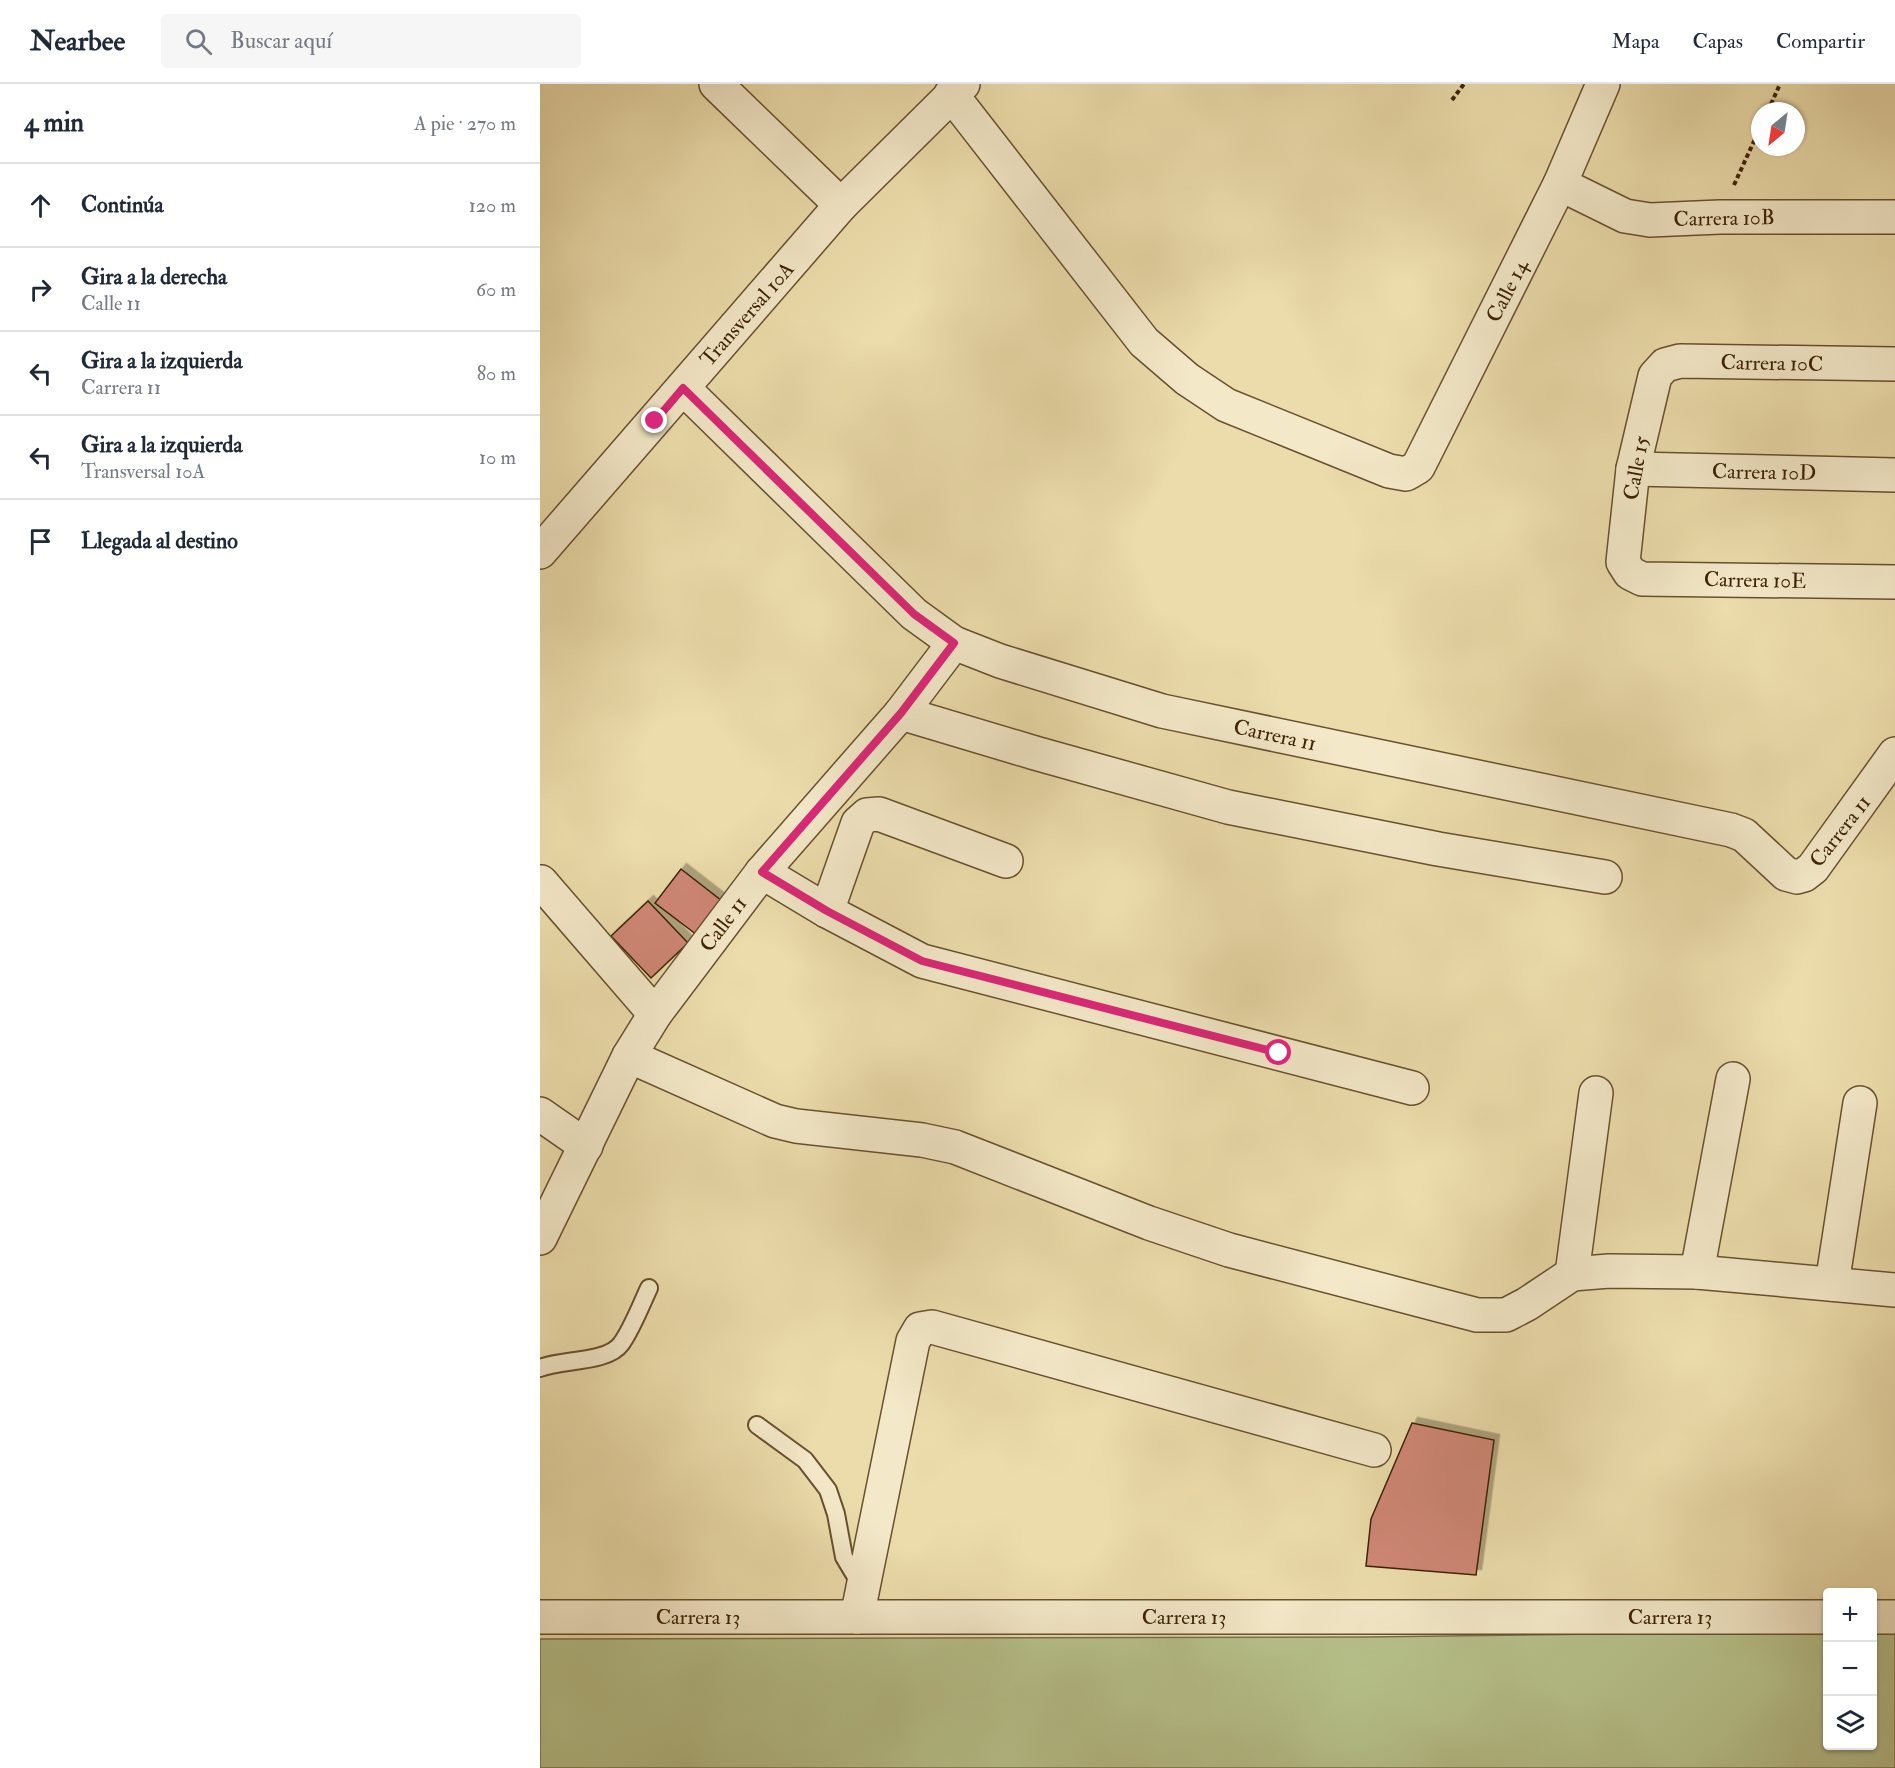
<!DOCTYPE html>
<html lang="es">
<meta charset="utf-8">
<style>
body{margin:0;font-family:"IM FELL Double Pica",serif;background:#f6f6f7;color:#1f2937}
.controls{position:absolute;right:18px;bottom:18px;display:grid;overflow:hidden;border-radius:6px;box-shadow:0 2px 4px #0004}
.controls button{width:54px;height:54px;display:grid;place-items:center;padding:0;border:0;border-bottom:2px solid #e0e1e3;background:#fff;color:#1f2937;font:30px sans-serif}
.compass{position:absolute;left:1211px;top:18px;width:54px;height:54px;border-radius:50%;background:#fff;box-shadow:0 2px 4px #0004;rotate:210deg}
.stop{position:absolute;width:18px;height:18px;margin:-14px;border:4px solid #db2777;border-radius:50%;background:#fff}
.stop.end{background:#db2777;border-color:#fff;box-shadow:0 2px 6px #0008}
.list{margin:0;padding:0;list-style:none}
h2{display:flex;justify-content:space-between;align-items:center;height:78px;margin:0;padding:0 24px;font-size:26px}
h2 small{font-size:20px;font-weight:400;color:#747a83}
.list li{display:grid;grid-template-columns:39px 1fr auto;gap:18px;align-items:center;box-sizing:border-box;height:84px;padding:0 24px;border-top:2px solid #e0e1e3}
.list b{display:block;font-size:22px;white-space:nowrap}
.list p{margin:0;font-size:20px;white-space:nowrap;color:#747a83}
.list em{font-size:20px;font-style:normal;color:#747a83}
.icon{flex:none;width:33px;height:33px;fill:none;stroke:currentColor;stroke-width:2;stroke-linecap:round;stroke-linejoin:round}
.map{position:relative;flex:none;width:1355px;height:1684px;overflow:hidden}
header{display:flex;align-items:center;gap:36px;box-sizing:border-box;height:84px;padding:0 30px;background:#fff;border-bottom:2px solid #e0e1e3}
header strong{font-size:28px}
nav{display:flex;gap:33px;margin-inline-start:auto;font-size:21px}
.search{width:420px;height:54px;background:#f6f6f7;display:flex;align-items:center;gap:15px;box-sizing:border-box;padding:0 21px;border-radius:6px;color:#747a83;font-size:22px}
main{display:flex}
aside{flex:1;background:#fff}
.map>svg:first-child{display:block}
</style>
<header>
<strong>Nearbee</strong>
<div class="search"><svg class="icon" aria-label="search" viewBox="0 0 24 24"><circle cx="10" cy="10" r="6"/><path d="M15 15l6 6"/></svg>Buscar aquí</div>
<nav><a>Mapa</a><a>Capas</a><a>Compartir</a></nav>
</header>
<main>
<aside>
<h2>4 min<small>A pie · 270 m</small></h2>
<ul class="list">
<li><svg class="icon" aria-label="ahead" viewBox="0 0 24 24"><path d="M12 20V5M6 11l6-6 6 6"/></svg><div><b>Continúa</b></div><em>120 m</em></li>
<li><svg class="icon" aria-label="right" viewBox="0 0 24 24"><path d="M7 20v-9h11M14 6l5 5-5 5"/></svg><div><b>Gira a la derecha</b><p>Calle 11</p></div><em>60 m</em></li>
<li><svg class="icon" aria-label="left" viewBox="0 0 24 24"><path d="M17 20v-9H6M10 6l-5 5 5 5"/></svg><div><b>Gira a la izquierda</b><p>Carrera 11</p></div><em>80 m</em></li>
<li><svg class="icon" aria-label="left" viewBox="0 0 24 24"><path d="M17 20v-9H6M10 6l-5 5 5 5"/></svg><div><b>Gira a la izquierda</b><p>Transversal 10A</p></div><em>10 m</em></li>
<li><svg class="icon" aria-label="arrive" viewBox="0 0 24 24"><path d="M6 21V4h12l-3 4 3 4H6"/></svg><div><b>Llegada al destino</b></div></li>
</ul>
</aside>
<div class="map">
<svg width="1355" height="1684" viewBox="0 0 1355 1684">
<defs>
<filter id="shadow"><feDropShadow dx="5.5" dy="-5.5" stdDeviation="0" flood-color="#0004"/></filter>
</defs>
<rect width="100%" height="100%" fill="#ecdcab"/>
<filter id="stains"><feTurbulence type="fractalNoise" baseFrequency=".00333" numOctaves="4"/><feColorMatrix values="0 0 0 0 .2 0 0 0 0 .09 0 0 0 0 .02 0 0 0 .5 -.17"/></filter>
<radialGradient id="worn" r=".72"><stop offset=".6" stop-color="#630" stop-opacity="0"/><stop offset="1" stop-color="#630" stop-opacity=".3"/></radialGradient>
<polygon fill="#b6c08a" stroke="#7a7147" stroke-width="1.5" points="1287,1547 1288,1662 1332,1662 1333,1547 1355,1547 1355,1684 0,1684 0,1555 827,1553"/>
<g fill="#cf8776" stroke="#3d2204" stroke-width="1.5" filter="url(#shadow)">
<polygon points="141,785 182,817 157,851 115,819"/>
<polygon points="108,817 148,859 111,894 71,852"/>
<polygon points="872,1339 954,1356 936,1491 826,1482 831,1435"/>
</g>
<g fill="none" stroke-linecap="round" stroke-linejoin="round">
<g stroke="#69502e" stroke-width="20">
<g id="lane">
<path d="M0,1284c22,-9 67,-5 81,-24 11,-15 20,-39 28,-56"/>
<polyline points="217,1341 265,1376 288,1406 296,1430 304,1473 322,1503"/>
</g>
</g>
<g stroke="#69502e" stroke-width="36">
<g id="street">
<polyline points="176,0 301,121"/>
<polyline points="411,10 604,258 647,295 686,321 849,387 866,390 878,383 1020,100 1063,0"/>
<polyline points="1020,100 1085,132 1110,136 1180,133 1355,133"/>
<polyline points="1355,280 1140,277 1125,281 1115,292 1093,385 1083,478 1090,489 1102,495 1355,498"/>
<polyline points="143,304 374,530 414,559 460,577 622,627 1191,746 1204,751 1246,790 1257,793 1264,791 1273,784 1355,670"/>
<polyline points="1093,385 1355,391"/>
<polyline points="0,468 301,121 423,0"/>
<polyline points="361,629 495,669 688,723 898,765 1065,793"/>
<polyline points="222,788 287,827 382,877 872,1004"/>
<polyline points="1,798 115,930"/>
<polyline points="287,827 318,739 327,731 339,730 466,777"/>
<polyline points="89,972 235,1037 256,1042 382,1056 415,1063 609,1139 689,1166 937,1231 966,1231 987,1220 1032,1190 1069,1187 1157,1188 1355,1206"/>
<polyline points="0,1030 46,1062"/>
<polyline points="0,1154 89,972 115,930 222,788 361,629 414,559"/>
<polyline points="1157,1188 1193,995"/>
<polyline points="1032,1190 1056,1009"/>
<polyline points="1292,1200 1320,1019"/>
<polyline points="0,1533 1288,1533"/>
<polyline points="317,1533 373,1257 380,1245 392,1243 834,1366"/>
<polyline points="1332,1533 1355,1533"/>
</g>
</g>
<g stroke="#3d2204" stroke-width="4" stroke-dasharray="4.5 3" stroke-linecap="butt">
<polyline points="912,16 924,0"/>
<polyline points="1228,27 1240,0"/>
<polyline points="1194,101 1220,44"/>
</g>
<use href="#lane" stroke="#f3e8c8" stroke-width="16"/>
<use href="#street" stroke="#f3e8c8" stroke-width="33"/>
</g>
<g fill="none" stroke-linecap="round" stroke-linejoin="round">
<polyline stroke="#db2777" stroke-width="8" points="115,337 143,304 374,530 414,559 361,629 222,788 287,827 382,877 739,969"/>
</g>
<g text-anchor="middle" stroke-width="5" stroke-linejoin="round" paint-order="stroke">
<g font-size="21" fill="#3d2204" stroke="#f3e8c8">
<text transform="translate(1184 134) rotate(-1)" y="7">Carrera 10B</text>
<text transform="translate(967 207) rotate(-63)" y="7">Calle 14</text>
<text transform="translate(207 230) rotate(-49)" y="7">Transversal 10A</text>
<text transform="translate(1232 279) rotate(1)" y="7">Carrera 10C</text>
<text transform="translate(1096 384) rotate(-80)" y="7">Calle 15</text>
<text transform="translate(1224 388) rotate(1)" y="7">Carrera 10D</text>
<text transform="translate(1215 496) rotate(1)" y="7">Carrera 10E</text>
<text transform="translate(735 651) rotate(12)" y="7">Carrera 11</text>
<text transform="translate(1300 747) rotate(-52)" y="7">Carrera 11</text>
<text transform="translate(183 840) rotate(-53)" y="7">Calle 11</text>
<text x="158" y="1540">Carrera 13</text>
<text x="644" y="1540">Carrera 13</text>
<text x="1130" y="1540">Carrera 13</text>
</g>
</g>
<rect width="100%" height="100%" filter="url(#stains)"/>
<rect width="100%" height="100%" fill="url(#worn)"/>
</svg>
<div class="controls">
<button>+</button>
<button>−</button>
<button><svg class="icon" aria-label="layers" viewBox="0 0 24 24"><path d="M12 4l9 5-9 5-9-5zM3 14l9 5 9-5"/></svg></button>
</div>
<svg class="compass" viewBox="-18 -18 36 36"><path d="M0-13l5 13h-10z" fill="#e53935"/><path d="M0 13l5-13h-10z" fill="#747a83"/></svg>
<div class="stop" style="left:739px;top:969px"></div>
<div class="stop end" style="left:115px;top:337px"></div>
</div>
</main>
